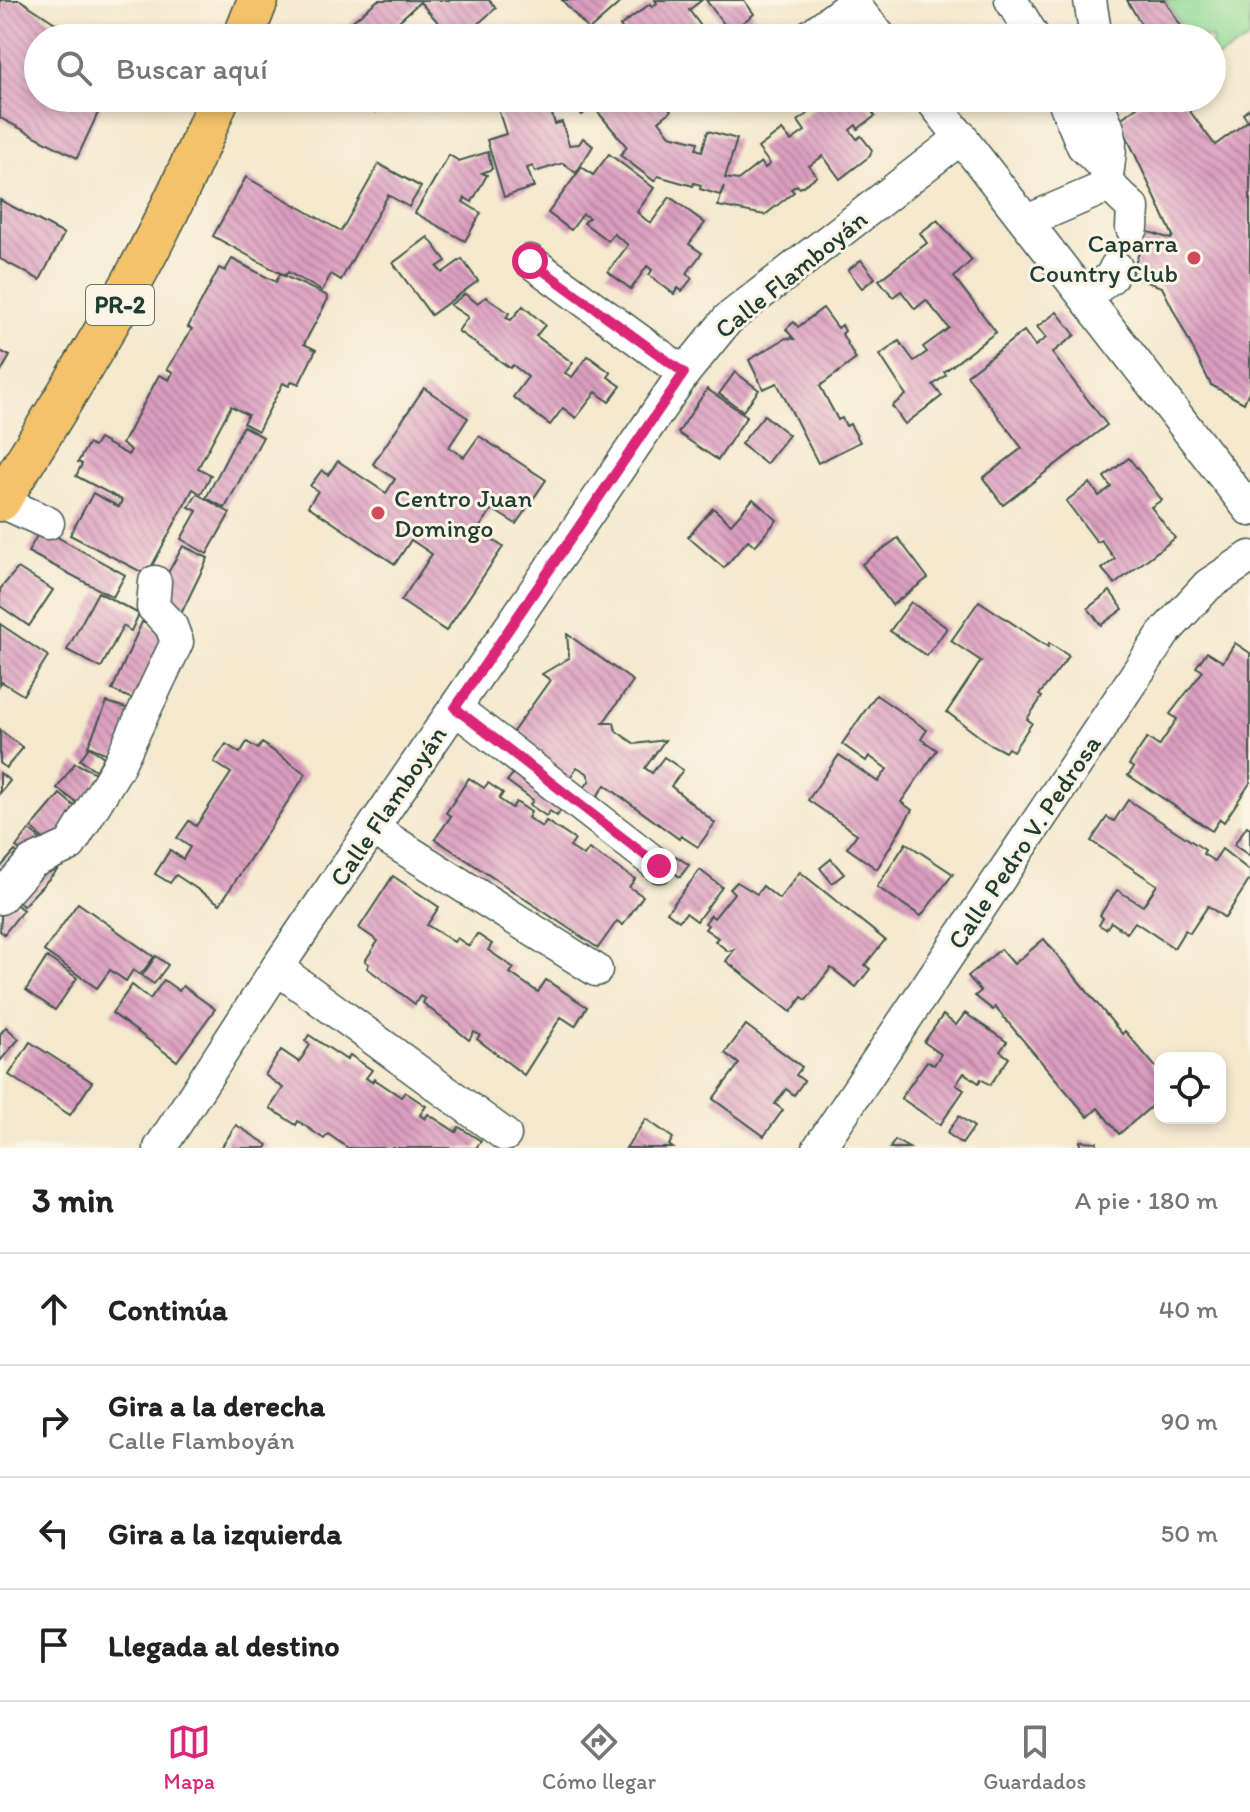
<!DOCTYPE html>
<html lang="es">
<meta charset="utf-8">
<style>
body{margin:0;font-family:Itim,sans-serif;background:#f6f6f6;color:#222}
.controls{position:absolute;right:24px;bottom:24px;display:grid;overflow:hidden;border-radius:16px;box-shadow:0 4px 12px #0003}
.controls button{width:72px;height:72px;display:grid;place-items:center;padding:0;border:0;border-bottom:2px solid #e0e0e0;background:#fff;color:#222;font:40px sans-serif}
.stop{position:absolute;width:24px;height:24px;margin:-18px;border:6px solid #db2777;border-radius:50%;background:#fff}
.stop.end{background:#db2777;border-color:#fff;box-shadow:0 2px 8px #0008}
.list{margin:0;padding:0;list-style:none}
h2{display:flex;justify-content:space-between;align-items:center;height:104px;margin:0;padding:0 32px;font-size:34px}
h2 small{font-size:26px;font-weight:400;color:#767676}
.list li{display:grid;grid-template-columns:52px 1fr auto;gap:24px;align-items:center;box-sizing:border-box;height:112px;padding:0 32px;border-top:2px solid #e0e0e0}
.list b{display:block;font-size:30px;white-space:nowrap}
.list p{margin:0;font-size:26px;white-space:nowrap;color:#767676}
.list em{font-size:26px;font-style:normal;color:#767676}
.icon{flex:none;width:44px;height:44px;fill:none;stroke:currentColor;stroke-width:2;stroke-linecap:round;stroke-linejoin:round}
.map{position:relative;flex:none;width:1250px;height:1148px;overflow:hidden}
.search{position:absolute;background:#fff;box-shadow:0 4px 12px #0003;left:24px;right:24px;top:24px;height:88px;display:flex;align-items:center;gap:20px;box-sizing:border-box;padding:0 28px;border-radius:44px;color:#767676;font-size:30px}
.sheet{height:552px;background:#fff}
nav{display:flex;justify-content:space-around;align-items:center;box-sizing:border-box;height:112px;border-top:2px solid #e0e0e0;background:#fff;font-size:22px;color:#767676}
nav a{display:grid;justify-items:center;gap:4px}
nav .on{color:#db2777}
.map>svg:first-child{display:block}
</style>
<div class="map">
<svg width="1250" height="1148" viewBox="0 0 1250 1148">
<defs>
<pattern id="building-back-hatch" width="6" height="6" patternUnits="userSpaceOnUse" patternTransform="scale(2)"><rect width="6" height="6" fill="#db9dbf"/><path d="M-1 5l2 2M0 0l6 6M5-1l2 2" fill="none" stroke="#b1819c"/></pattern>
</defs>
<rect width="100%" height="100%" fill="#fcf5e5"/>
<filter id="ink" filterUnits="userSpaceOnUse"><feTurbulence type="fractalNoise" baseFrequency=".0125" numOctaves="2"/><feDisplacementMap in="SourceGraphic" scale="16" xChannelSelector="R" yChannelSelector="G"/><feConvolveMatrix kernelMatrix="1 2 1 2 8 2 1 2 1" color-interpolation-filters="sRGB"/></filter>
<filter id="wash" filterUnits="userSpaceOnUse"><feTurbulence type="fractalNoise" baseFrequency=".006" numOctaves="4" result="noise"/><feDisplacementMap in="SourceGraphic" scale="32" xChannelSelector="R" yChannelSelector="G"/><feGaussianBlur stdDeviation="1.8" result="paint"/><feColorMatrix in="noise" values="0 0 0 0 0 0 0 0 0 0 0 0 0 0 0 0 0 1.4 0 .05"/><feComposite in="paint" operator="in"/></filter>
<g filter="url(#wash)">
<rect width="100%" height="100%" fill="#f4e8cd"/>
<polygon fill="#8dd894" stroke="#568a64" stroke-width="2" points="1165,0 1250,0 1250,39 1212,61 1212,38 1188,38"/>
<g id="blocks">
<g fill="url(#building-back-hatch)">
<polygon points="0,0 20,0 78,38 38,38 38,98 105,98 77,158 0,118"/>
<polygon points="378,0 489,0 496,8 462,38 452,38 420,2 380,38 332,38"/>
<polygon points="562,0 623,0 589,30"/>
<polygon points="655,0 702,0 689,10 706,33 699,38 673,38 670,34 666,38 630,38 620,26 650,4 652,7 657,3"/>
<polygon points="706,0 744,0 754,14 730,32"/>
<polygon points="1127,0 1165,0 1188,38 1149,38"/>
<polygon points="363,98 392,98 375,112"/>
<polygon points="523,98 547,98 555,124 562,122 569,145 579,144 583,138 593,146 576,173 563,163 535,172 533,166 527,168 534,187 504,197 487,140 506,134 497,106"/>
<polygon points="567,98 636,101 661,98 671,111 659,121 670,135 698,142 696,149 702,151 708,131 737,139 725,178 738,180 761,162 765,168 770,164 758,148 782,130 791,141 805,131 798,121 820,104 824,109 829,104 824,98 862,98 875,116 858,129 856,125 850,130 857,139 861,136 872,150 870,156 840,179 823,156 809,166 817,176 800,188 797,185 791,189 794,192 765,215 718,206 724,186 720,195 700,189 701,185 694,183 693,186 658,176 654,181 620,155 627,147 593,106 582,115"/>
<polygon points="1149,98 1180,98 1215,145 1248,121 1243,114 1250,108 1250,389 1244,403 1211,385 1162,287 1131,277 1146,231 1171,239 1173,236 1119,120"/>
<polygon points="488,152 492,169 482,173 487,175 472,202 465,198 463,202 481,213 465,241 415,213 449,155 459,161"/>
<polygon points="609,154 654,188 637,212 646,220 651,223 670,197 705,223 689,244 702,253 686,274 692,278 682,291 678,288 674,294 649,275 652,270 647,266 631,289 608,272 628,245 614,234 608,241 584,223 589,218 583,214 571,230 548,213 582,167 593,175"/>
<polygon points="379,164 421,187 409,207 388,195 341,280 331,274 322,291 288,272 286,275 278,272 213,236 246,177 341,231"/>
<polygon points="0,200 64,234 40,280 0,259"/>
<polygon points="937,220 972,260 954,277 996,332 944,372 946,375 933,385 942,396 905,424 892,406 906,395 880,355 899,341 914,361 927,352 923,347 949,328 926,300 915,309 901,291 893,297 879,280 927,243 920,233"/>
<polygon points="428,237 446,261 437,267 442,273 462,259 478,281 431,315 393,263"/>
<polygon points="232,259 276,282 280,274 326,295 328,299 304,344 316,350 299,384 292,381 289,386 283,383 258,431 243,423 248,415 231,406 198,468 211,475 201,494 193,489 147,575 70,535 93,493 119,507 122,500 76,476 82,464 78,462 88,444 94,447 99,439 128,455 131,450 122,444 159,375 169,380 173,372 167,369 192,329 188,327 219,268 225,271"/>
<polygon points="861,260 875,278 862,288 848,270"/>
<polygon points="465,294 477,303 486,297 509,313 506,318 511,320 523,306 545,325 536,336 573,363 565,373 572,377 588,356 611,373 608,377 621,386 609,402 596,392 576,418 563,408 550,425 513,397 528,377 513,365 510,368 458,331 468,317 450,305"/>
<polygon points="823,308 838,328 842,325 845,331 842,334 856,359 820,386 838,420 842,418 846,426 850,424 860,442 818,463 777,383 763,389 749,360 786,338 794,339 786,329 794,322 798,327"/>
<polygon points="1057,312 1075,335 1052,353 1107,425 1003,505 983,478 1022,448 967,375 1024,331 1035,346 1046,338 1037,327"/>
<polygon points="0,351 10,356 0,373"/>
<polygon points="735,372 759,390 743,411 719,394"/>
<polygon points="424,388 468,418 449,447 464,457 479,436 546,480 516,524 492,509 478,530 503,547 446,631 401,601 432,554 411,540 395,564 308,506 318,491 310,486 322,470 328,475 338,461 386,493 395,479 373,464"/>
<polygon points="707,389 747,416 718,460 678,433"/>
<polygon points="764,415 789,435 766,464 741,444"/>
<polygon points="243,426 263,437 225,508 206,498"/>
<polygon points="1129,458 1162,500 1151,507 1175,538 1115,584 1102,569 1115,559 1101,540 1097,542 1066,501 1090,483 1099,496 1111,487 1104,477"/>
<polygon points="197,494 230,513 207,554 181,539 197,511 189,507"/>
<polygon points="753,499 777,520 755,546 748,540 724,568 688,537 713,508 731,524"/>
<polygon points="41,528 125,575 113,597 28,552"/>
<polygon points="898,538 928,578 892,605 862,564"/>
<polygon points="183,546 208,558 179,618 155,596"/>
<polygon points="18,568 53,590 29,626 0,606 0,589"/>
<polygon points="1110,591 1123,609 1101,625 1088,608"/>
<polygon points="98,592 139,614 131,631 123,626 101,668 67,650"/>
<polygon points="979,601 1048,647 1049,643 1069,656 1039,695 1042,697 1027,719 1032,723 1013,751 1008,748 1005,752 988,743 947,712 981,661 951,641"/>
<polygon points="911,602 947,628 927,656 890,631"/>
<polygon points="142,622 169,634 139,702 112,690"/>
<polygon points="0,624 48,656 23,695 2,682 0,685"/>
<polygon points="567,634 633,681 603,723 614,723 616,731 635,744 665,740 645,768 652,773 664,757 683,770 671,786 715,823 698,847 681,836 679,839 605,785 593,802 580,793 590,780 587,773 577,767 565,785 505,743 550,680 542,674 569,658"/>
<polygon points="1235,643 1250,653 1250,783 1224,822 1220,819 1212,831 1128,775 1134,768 1129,765 1147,738 1159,746 1177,719 1170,714 1203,671 1196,667 1207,652 1223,662"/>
<polygon points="876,695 927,730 921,739 937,750 901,802 912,810 877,869 847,848 857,834 808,800 839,755 878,782 887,769 869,756 866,761 842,744"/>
<polygon points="107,702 139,712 114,757 88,746"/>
<polygon points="0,730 23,748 6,768 0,763"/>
<polygon points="247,742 258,749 262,743 306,774 220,904 176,875 170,883 155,874 170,850 183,859 190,847 177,838 189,821 196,826 231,773 214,762 226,744 240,753"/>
<polygon points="89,747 104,757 96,770 80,760"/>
<polygon points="75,763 98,774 87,810 57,788"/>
<polygon points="516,770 565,804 557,816 550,811 546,816 530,805 533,800 507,781"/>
<polygon points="0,773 10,781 0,793"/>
<polygon points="469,778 484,788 488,783 503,793 499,799 512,808 516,802 531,812 528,818 542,827 546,821 575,840 570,847 584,856 589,849 635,879 629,887 643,896 623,925 617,921 598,948 435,839 451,816 446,813"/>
<polygon points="60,794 87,817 57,851 31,828"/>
<polygon points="1128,800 1205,850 1203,854 1214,861 1222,849 1250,871 1250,879 1225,918 1208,906 1190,933 1185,930 1174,948 1135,922 1127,933 1111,922 1106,929 1099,925 1103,918 1100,915 1117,890 1143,906 1157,885 1091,841 1107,817 1114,821"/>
<polygon points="1247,826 1250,828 1250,856 1234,845"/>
<polygon points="29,830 46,844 33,860 16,847"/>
<polygon points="906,843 953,874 921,916 877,887"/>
<polygon points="15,851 28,862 0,896 0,868"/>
<polygon points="676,856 689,865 680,877 669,869"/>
<polygon points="831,859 844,874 832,883 820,868"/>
<polygon points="63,864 23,906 6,891"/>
<polygon points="700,870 722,887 697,921 686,913 679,921 667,912"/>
<polygon points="800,872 885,940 865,965 870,969 856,987 831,968 806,1000 802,997 791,1012 726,961 734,950 728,951 715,941 718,938 705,929 708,925 705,923 711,915 714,918 734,893 730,889 737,882 757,894 763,886 779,899"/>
<polygon points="393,876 439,907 427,925 454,942 457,938 469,946 477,934 492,944 488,950 514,968 510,973 538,992 546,980 587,1007 575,1026 561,1017 524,1075 477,1039 480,1035 474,1032 469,1040 423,1003 425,999 420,996 415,1004 367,968 369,964 365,961 378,941 359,928"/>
<polygon points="3,894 23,910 4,934 0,931"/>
<polygon points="78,903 154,957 140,975 133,970 126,981 110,970 97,988 44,951"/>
<polygon points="1044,939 1122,1034 1125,1031 1160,1072 1160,1099 1119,1134 1098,1108 1088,1117 995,1007 993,1010 975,996 981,991 968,976 1001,949 1014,964"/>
<polygon points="156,956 168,965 154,984 142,976"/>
<polygon points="47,957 77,978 55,1010 26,990"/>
<polygon points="164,980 179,991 183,986 215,1009 177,1061 112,1013 132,985 150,999"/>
<polygon points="965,1013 1007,1042 1000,1051 1009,1058 990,1085 981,1079 979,1083 964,1073 956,1085 964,1090 940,1125 901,1098 927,1061 934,1065 941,1054 924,1042 943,1015 956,1025"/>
<polygon points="746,1025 802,1067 796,1075 804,1081 794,1095 786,1089 775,1104 783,1110 764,1136 713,1099 739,1064 725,1053"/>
<polygon points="6,1027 19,1039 0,1061 0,1034"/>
<polygon points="309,1035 347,1060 350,1055 372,1070 366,1078 372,1082 374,1079 401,1097 405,1092 426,1106 420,1115 425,1119 428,1114 456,1132 459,1127 481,1141 476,1148 348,1148 328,1134 324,1139 298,1121 296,1125 270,1108 283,1088 265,1075 281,1050 299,1062 310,1045 305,1041"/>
<polygon points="30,1042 92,1082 70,1115 9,1075"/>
<polygon points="959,1116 974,1127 962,1144 947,1133"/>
<polygon points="646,1119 673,1138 669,1145 673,1148 626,1148"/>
<polygon points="236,1125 268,1145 266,1148 221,1148"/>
<polygon points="895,1140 909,1148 890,1148"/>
<polygon points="1080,1141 1097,1142 1096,1148 1080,1148"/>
</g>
</g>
</g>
<g filter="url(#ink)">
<use href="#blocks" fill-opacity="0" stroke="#3f574b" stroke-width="2"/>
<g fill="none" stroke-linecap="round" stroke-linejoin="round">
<g stroke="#3f574b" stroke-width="35">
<g id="minor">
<polyline points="850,0 881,38"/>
<polyline points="1011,0 1034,38"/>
<polyline points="1090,0 1096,38"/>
<polyline points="807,38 853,4"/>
<polyline points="930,98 1250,510"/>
<polyline points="1067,98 1065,103 1083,146 1105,168"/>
<path d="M1095,98c5,12 15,30 15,43 1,44 -16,32 23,67l-1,20"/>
<polyline points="1027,221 1108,186"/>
<polyline points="530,261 684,373"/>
<polyline points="1085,297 1111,277 1116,267"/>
<polyline points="0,501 48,523"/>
<polyline points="455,708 659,866"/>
<polyline points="373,829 596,970"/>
<polyline points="0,898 32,862 70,845 117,768 177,642 171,626 153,607 155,582"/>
<polyline points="277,968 505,1135"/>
<polyline points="160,1148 277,968 684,373 728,319 962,137"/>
<polyline points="819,1148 1164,633 1208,585 1250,557"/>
</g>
</g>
<g stroke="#3f574b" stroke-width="43">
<g id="major">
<polyline points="243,38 258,0"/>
<path d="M0,501c84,-133 161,-256 219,-403"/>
</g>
</g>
<use href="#minor" stroke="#fff" stroke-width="32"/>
<use href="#major" stroke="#f3c26a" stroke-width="40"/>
</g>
</g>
<g fill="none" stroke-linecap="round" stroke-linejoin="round" filter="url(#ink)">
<polyline stroke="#db2777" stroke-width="10" points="530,261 684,373 455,708 659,866"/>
</g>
<g fill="#d1495b" stroke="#fcf5e5" stroke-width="3">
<circle cx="1194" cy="258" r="8"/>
<circle cx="378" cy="513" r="8"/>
</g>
<g text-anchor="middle" stroke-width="6" stroke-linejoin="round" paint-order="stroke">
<rect fill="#fcf5e5" stroke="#617469" stroke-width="2" x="86" y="285" width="68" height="40" rx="6"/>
<g font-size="24" font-weight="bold" fill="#1f3d34">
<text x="120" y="313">PR-2</text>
</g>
<g font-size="26" fill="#1f3d34" stroke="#fcf5e5" text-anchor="end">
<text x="1178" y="252">Caparra<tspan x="1178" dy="30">Country Club</tspan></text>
<text x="394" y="507" text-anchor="start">Centro Juan<tspan x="394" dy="30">Domingo</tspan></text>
</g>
<g font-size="26" fill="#1f3d34" stroke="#fcf5e5">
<text transform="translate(791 274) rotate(-39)" y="9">Calle Flamboyán</text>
<text transform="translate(388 806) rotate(-56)" y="9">Calle Flamboyán</text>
<text transform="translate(1024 842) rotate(-56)" y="9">Calle Pedro V. Pedrosa</text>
</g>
</g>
</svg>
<div class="controls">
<button><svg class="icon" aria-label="locate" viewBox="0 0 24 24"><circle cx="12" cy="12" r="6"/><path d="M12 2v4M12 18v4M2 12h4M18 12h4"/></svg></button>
</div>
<div class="stop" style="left:530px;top:261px"></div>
<div class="stop end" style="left:659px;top:866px"></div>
<div class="search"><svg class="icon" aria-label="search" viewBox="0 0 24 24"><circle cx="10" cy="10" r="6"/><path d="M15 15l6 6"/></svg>Buscar aquí</div>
</div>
<section class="sheet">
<h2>3 min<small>A pie · 180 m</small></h2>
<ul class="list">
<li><svg class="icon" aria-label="ahead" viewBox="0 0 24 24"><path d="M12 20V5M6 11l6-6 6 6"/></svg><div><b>Continúa</b></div><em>40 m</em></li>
<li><svg class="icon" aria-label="right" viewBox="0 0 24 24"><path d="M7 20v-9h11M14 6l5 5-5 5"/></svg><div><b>Gira a la derecha</b><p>Calle Flamboyán</p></div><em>90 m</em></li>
<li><svg class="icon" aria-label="left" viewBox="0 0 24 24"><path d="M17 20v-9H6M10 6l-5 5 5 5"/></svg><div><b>Gira a la izquierda</b></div><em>50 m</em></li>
<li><svg class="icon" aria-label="arrive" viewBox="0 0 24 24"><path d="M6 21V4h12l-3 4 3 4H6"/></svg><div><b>Llegada al destino</b></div></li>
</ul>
</section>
<nav>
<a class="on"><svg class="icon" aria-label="map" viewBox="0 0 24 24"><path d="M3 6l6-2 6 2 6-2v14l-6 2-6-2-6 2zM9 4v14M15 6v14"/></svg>Mapa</a>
<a><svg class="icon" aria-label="directions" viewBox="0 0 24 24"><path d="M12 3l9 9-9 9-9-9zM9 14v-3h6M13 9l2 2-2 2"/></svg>Cómo llegar</a>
<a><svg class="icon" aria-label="saved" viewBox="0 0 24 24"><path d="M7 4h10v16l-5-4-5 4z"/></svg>Guardados</a>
</nav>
